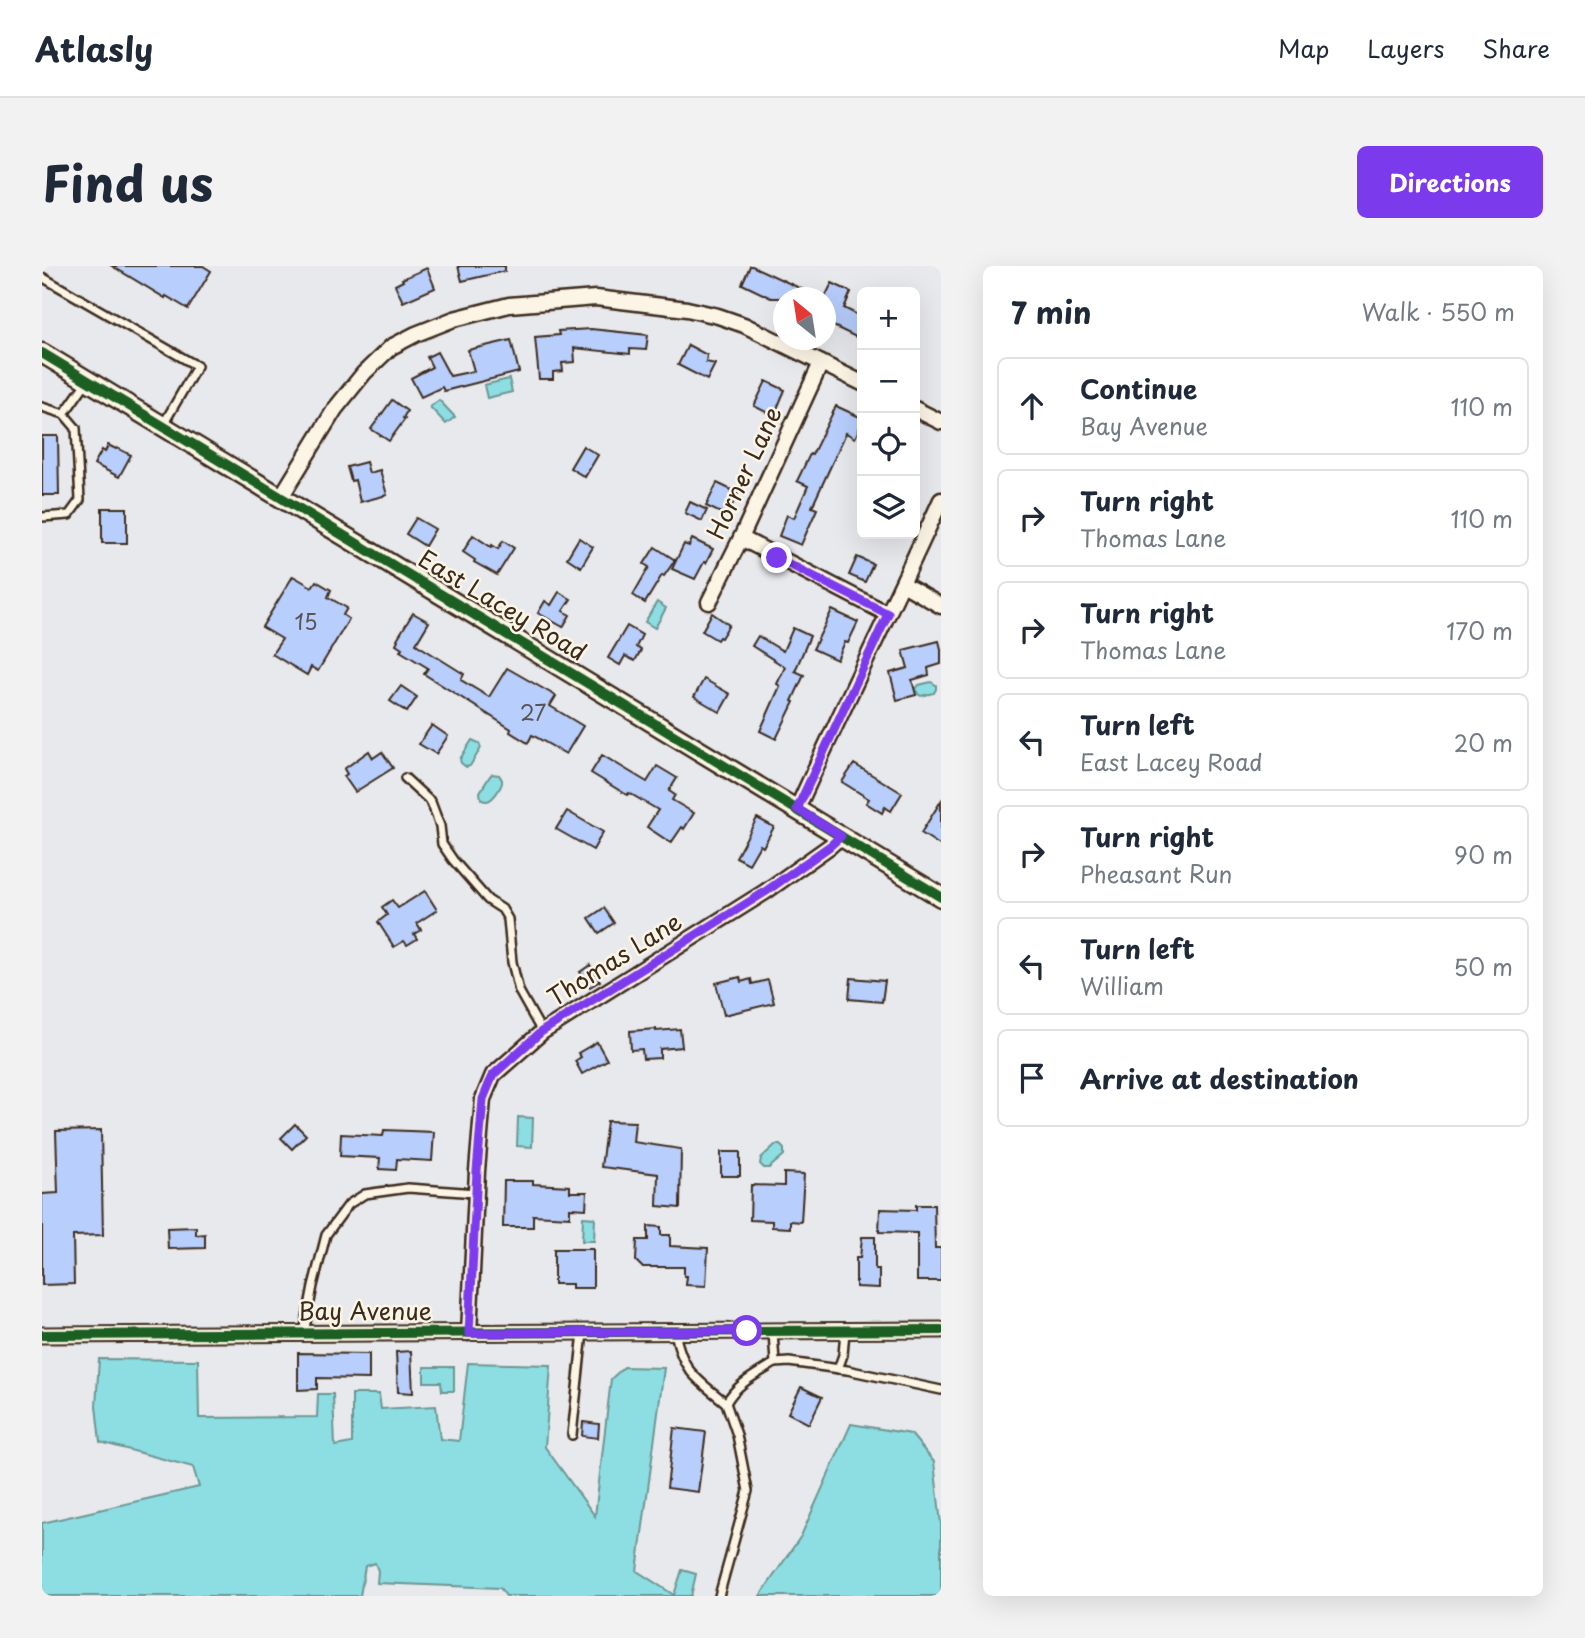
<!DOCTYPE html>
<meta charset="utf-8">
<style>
body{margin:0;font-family:"Playpen Sans",sans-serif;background:#f2f2f3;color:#1f2937}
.controls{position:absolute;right:21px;top:21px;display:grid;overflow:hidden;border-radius:10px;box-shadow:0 7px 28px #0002}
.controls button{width:63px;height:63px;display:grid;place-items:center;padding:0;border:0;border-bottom:2px solid #e0e1e3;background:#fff;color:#1f2937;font:35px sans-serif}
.compass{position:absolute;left:731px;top:21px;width:63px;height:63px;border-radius:50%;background:#fff;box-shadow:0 7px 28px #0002;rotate:330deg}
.stop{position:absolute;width:21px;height:21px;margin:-16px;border:5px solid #7c3aed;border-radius:50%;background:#fff}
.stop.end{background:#7c3aed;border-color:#fff;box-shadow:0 2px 7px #0008}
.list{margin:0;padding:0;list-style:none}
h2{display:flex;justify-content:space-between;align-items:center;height:91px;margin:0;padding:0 28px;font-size:30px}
h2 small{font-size:23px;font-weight:400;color:#747a83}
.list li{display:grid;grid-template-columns:46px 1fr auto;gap:21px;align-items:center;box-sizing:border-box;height:98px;margin:0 14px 14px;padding:0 14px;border:2px solid #e0e1e3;border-radius:10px}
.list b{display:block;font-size:26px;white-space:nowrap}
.list p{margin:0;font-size:23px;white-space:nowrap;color:#747a83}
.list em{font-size:23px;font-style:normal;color:#747a83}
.icon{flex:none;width:38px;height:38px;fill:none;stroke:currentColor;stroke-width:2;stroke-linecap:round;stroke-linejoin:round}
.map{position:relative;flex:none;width:899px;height:1330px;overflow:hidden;border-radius:10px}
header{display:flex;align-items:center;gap:42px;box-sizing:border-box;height:98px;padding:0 35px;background:#fff;border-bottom:2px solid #e0e1e3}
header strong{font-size:33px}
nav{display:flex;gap:38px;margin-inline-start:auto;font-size:24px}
.intro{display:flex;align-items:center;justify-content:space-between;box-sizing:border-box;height:168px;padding:0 42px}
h1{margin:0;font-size:49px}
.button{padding:18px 32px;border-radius:10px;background:#7c3aed;color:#fff;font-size:24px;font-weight:700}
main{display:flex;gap:42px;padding:0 42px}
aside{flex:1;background:#fff;border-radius:10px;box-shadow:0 7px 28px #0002}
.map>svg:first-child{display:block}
</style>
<header>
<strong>Atlasly</strong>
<nav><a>Map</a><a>Layers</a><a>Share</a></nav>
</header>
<div class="intro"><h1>Find us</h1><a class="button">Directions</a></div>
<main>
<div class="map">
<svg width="899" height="1330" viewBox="0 0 899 1330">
<rect width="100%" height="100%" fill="#e8e9ec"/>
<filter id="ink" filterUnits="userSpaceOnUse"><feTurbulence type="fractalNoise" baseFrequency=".0143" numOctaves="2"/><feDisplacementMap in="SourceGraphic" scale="14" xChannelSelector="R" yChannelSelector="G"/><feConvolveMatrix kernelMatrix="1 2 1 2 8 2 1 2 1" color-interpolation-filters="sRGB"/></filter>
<g filter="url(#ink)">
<g fill="#8cdee3" stroke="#6c9694" stroke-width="2">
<polygon points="467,113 470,126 445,132 442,119"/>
<polygon points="397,134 413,151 404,158 388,141"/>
<polygon points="615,336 624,342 613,362 603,356"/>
<polygon points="889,416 894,419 894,423 892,427 879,430 876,428 874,423 877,419"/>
<polygon points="430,474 437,477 439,482 428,500 424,501 419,497 418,493"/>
<path d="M450,508l7,1c1,1 2,3 3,5 1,6 -10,22 -16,21 -2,0 -4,-1 -5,-2l-1,-7 10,-16z"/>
<polygon points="476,851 491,852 490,881 475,880"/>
<polygon points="733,879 738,879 742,883 742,889 727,902 722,902 718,898 719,892"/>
<polygon points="541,951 553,952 552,975 540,975"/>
<polygon points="57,1093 156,1094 157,1152 275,1151 276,1128 291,1128 293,1180 310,1177 310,1128 337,1128 339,1143 394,1140 398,1173 417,1175 426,1097 509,1099 503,1181 553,1250 569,1113 582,1101 622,1102 595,1305 632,1329 640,1304 654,1308 649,1330 464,1330 458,1322 335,1317 336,1305 333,1297 323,1300 318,1330 0,1330 0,1257 157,1221 151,1201 58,1176 54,1140"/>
<polygon points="382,1101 412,1101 412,1125 400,1125 399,1116 382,1116"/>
<polygon points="809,1158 869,1168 892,1196 899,1258 899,1330 718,1330 759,1270"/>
</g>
<g fill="#b8cefd" stroke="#3b2a1e" stroke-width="2">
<polygon points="70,0 161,0 169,5 146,43 124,30 123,32"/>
<polygon points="416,0 463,0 463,5 420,15"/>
<polygon points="708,0 710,0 779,32 729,32 700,18"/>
<polygon points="385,2 393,22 361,36 353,19 361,15 360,13"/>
<polygon points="790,17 809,26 802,42 820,51 820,74 783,56 783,31"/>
<polygon points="549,63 606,69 604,84 588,83 588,88 532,82 533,96 520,97 521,105 511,106 511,113 497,113 493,71 517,69 516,65"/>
<polygon points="469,74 477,106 402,125 400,121 379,131 369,112 390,101 385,91 395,86 408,110 432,105 426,84"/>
<polygon points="646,79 665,89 664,96 673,98 665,114 636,99"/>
<polygon points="724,115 743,124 732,150 712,140"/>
<polygon points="350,134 365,145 361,152 363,153 347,175 329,163"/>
<polygon points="794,140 820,152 820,157 813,172 804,167 770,241 775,243 759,279 737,270 745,249 752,252 766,220 755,215 768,188 770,189"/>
<polygon points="0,170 16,170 17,229 0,229"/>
<polygon points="66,179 74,183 75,182 89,189 77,211 52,198 60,184 63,186"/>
<polygon points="541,180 556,189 543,211 528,202"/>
<polygon points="324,196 327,207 338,204 345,229 318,236 313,214 309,215 305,201"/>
<polygon points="675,217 696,227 685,250 664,240"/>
<polygon points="648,236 665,244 660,255 643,247"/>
<rect x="60" y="242" width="25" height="35"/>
<polygon points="374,252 393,263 383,280 364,268"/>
<polygon points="431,269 449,281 450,279 456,283 461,275 472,282 455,309 432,296 433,294 421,286"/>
<polygon points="537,272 551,281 539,301 525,292"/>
<polygon points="650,273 671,283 664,297 662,296 653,313 630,303 642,278 647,280"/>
<polygon points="613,281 633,294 622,310 620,309 603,337 591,329 607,301 602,298"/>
<polygon points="815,291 831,298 823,316 807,309"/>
<polygon points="251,310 270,321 274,315 289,324 286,331 305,342 301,349 307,353 276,405 269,401 265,409 230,388 240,373 220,361"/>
<polygon points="517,326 529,333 521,345 528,349 521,361 496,347 503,335 509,339"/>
<polygon points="790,344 816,356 806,377 803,376 795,394 771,383"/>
<polygon points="371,347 387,356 374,378 422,408 419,414 447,431 465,402 514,430 508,440 541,460 524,488 490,469 486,477 468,466 469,463 382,408 386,402 358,385 360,382 354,378 356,374 355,373"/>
<polygon points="670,347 687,359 679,372 677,371 675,374 660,365"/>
<polygon points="585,360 600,369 594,381 599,384 593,395 583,390 578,399 566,392"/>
<polygon points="751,362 768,370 753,405 762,409 750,435 752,436 734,473 718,465 738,420 735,418 743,401 710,380 716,370 741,385"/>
<polygon points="897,375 899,383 899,398 886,402 887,409 870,414 874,429 855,434 848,407 866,402 861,384"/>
<polygon points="662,413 688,428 678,446 652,431"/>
<polygon points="359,420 375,431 365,446 348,435"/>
<polygon points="390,459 406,470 394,488 377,478"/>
<polygon points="327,485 331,492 340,486 351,502 313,526 302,510 305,508 302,503"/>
<polygon points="560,489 605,516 615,500 635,512 627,525 633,529 630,534 652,547 642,563 640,561 629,577 605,561 616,544 587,527 585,529 549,507"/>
<polygon points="812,498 860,527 849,545 843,541 840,547 824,537 827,533 800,516"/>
<polygon points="899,535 899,580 879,567"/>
<polygon points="525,545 561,566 551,584 514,563"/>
<polygon points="715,552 732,561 721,581 718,579 707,598 694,591"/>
<polygon points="383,625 395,644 375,657 379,664 372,668 375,673 365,679 362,675 352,681 336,656 345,649 340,641 350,634 356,642"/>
<polygon points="562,642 572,657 557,667 547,652"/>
<polygon points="548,699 558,715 548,721 538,706"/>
<polygon points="698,711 699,716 709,713 710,718 726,714 732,737 682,749 674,717"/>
<polygon points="809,712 843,715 840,736 807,733"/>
<polygon points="614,763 614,765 638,763 640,781 618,783 618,792 601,793 600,783 589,784 588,765"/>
<polygon points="555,776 565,794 540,808 533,795 539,791 536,787"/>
<polygon points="565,855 593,856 591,876 639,883 638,942 615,940 616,908 559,901"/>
<polygon points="253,858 264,869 250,883 239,872"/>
<polygon points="59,864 61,969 31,970 32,1018 0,1019 0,928 16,927 14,865"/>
<polygon points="342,864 392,866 390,895 355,893 354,904 337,903 338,892 298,890 299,868 341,870"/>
<rect x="679" y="886" width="19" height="24"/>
<polygon points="742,907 762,908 759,956 748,955 748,962 730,961 730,955 708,954 709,919 742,920"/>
<polygon points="462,915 491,915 491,918 528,920 528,926 545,926 544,943 528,942 528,951 491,949 491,961 461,961"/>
<polygon points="874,939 892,939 893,982 899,982 899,1015 875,1015 875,967 837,966 838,943 874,944"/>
<polygon points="606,960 619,961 619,969 628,969 628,980 666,982 664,1020 644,1019 645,1010 642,1010 642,1001 600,1001 594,995 595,974 606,974"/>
<polygon points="154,961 154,969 163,968 163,982 126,983 125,962"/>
<polygon points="820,971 833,971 833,1003 837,1003 837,1022 814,1021 814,992 818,992"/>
<polygon points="512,983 551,983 551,1022 530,1022 530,1018 512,1018"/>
<polygon points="369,1085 371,1127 356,1126 354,1086"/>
<polygon points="256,1087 327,1088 327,1113 275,1112 275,1123 256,1124"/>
<polygon points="759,1121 780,1131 767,1158 746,1147"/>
<polygon points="541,1156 557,1158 556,1172 540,1170"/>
<polygon points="632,1162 664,1166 656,1226 625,1222"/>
</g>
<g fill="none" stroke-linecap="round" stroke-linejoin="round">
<g stroke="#3b2a1e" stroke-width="12">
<g id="service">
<polyline points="0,11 155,100 121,159"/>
<polyline points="0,141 22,148 34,162 38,234 27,249 0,251"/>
<polyline points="22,148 46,114"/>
<polyline points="363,512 389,536 398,560 400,578 411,594 446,634 460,643 466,653 470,696 477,725 500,766"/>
<polyline points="731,1065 733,1097 747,1096 805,1104 899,1124"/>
<path d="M633,1066c8,41 21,46 51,71"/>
<polyline points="262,1067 271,1020 284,969 307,938 323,928 366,922 434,927"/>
<polyline points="796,1103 801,1089 803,1065"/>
<polyline points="530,1169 541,1066"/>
<path d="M677,1330l29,-105 -11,-56 -11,-32c10,-19 31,-29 49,-40"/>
</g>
</g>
<g stroke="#3b2a1e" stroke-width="19">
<g id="minor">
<polyline points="873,143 899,156"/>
<polyline points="239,231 293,143 322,107 349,81 374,68 412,53 467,39 554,32 645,43 676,50 702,59 820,117"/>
<polyline points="699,272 846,348"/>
<polyline points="861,318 899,340"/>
<polyline points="667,336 699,272 779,97"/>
<path d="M755,543c47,-104 97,-206 144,-309"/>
<polyline points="427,1067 435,905 441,833 451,809 500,766 723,626 788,580 799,570"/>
<polyline points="0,1069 899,1064"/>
</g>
</g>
<g stroke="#3b2a1e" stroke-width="23">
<polyline id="tertiary" points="0,87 899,631"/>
</g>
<use href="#service" stroke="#fcf5e5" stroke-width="7"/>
<use href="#minor" stroke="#fcf5e5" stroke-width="14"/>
<use href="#tertiary" stroke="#fcf5e5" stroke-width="18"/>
<g stroke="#fcf5e5" stroke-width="15">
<g id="cycleway">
<polyline points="0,87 899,631"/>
<polyline points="0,1069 899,1064"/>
</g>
</g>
<use href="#cycleway" stroke="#1b5e20" stroke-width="10"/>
</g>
</g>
<g fill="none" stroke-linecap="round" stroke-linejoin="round" filter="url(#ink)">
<polyline stroke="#7c3aed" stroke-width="9" points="705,1065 427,1067 435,905 441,833 451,809 499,766 723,626 788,580 799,570 755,543 846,348 735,292"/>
</g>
<g text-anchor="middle" stroke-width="5" stroke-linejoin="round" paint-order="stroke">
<g font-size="21" fill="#5a5356">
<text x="264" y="364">15</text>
<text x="491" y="455">27</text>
</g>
<g font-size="24" fill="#3b2a1e" stroke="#fcf5e5">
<text transform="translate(703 207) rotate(-65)" y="8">Horner Lane</text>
<text transform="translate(460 340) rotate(31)" y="8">East Lacey Road</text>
<text transform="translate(573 694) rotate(-32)" y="8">Thomas Lane</text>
<text x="323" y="1054">Bay Avenue</text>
</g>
</g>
</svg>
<div class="controls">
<button>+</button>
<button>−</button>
<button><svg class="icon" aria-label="locate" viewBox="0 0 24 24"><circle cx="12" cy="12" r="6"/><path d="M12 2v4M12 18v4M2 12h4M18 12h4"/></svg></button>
<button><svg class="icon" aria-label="layers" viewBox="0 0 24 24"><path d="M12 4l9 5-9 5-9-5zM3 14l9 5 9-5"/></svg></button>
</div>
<svg class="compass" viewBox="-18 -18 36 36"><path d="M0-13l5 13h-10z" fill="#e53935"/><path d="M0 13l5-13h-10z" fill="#747a83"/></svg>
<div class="stop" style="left:705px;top:1065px"></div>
<div class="stop end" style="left:735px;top:292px"></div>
</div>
<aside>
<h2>7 min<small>Walk · 550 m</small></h2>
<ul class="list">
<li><svg class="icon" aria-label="ahead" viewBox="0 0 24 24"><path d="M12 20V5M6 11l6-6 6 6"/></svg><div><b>Continue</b><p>Bay Avenue</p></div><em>110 m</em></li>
<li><svg class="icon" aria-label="right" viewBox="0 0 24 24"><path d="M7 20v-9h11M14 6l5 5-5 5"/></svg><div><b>Turn right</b><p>Thomas Lane</p></div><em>110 m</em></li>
<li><svg class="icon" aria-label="right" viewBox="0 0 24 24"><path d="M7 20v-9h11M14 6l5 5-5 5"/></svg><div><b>Turn right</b><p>Thomas Lane</p></div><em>170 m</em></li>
<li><svg class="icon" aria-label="left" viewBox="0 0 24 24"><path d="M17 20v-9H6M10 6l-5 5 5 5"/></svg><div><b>Turn left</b><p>East Lacey Road</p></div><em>20 m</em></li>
<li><svg class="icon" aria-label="right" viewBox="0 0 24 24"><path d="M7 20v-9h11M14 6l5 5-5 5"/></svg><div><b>Turn right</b><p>Pheasant Run</p></div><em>90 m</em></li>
<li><svg class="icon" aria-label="left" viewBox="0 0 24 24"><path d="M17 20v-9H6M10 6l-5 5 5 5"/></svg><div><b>Turn left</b><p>William</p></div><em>50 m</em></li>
<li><svg class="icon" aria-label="arrive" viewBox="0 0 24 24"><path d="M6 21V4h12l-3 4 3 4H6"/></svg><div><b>Arrive at destination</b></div></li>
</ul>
</aside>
</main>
